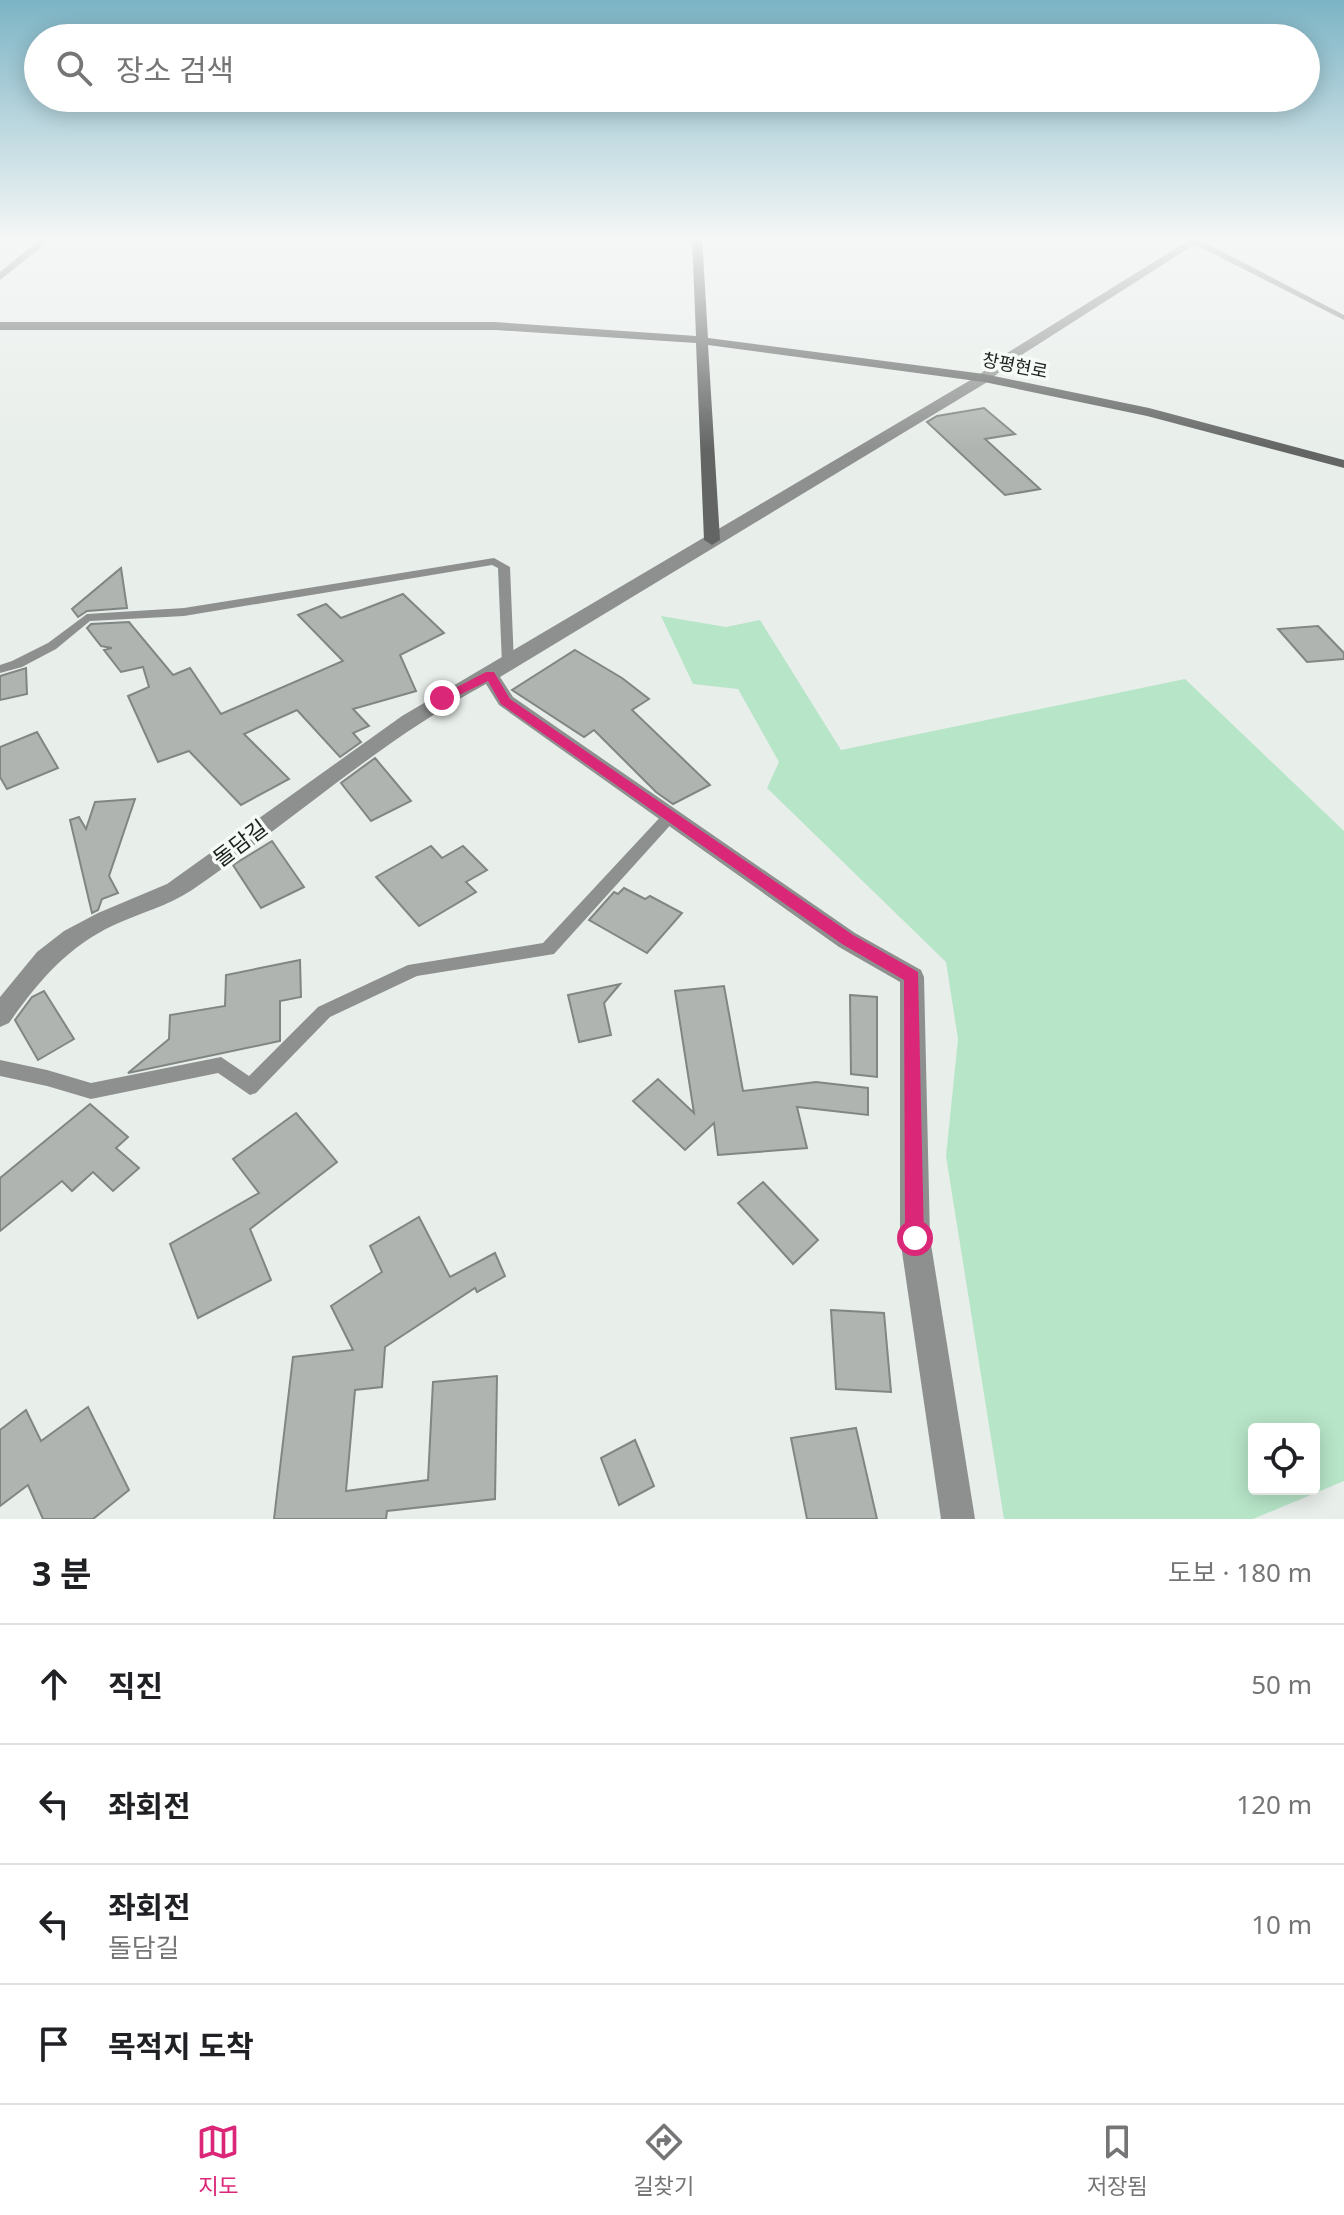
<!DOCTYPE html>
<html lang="ko">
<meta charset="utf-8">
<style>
body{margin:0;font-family:"Noto Sans","Noto Sans KR",sans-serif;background:#f2f2f2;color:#202124}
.controls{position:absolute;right:24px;bottom:24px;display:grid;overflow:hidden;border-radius:8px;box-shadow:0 4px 20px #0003}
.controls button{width:72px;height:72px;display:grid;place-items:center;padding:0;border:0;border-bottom:2px solid #e0e0e0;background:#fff;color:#202124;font:40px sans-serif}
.stop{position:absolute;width:24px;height:24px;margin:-18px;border:6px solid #db2777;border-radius:50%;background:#fff}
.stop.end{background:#db2777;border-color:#fff;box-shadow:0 2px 8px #0008}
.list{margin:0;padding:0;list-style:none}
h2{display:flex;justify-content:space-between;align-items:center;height:104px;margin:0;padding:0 32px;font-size:34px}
h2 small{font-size:26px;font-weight:400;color:#757577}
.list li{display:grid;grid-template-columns:52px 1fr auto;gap:24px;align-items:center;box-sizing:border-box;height:120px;padding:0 32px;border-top:2px solid #e0e0e0}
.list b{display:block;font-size:30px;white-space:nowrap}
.list p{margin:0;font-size:26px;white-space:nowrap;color:#757577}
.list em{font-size:26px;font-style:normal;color:#757577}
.icon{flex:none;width:44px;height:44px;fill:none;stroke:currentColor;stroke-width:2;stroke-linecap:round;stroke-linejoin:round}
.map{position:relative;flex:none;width:1344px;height:1519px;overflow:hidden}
.search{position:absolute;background:#fff;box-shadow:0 4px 20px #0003;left:24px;right:24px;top:24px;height:88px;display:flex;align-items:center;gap:20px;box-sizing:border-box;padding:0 28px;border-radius:44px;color:#757577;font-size:30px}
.sheet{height:584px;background:#fff}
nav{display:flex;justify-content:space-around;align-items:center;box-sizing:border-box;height:112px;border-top:2px solid #e0e0e0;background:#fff;font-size:22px;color:#757577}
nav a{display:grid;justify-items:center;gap:4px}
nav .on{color:#db2777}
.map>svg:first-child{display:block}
</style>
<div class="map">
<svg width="1344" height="1519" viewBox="0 0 1344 1519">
<rect width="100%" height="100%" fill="#e8eeea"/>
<path fill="#b7e5c8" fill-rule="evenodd" d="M661,616l65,11 34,-7 81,130 344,-71 159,152v650l-91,38h-249l-58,-363 12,-117 -12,-77 -179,-174 12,-26 -41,-73 -45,-5zM1254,1429h60v60h-60z"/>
<g fill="#afb4b1" stroke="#818683" stroke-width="2">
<polygon points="984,408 1015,434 985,439 1040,489 1005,495 927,422 937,416"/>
<polygon points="121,568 127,608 87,611 78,617 72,609"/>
<polygon points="403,594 444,633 400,655 416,691 353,709 369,726 353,733 361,742 340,757 297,710 244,734 289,779 241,805 189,751 158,762 128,696 149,687 143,667 121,672 104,650 112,648 101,646 87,628 91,624 129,622 173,675 190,668 221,714 343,661 298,615 326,604 341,618"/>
<polygon points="1318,626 1344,653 1344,659 1307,662 1278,629"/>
<polygon points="575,650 622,678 649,699 632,710 710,785 673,804 656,792 594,730 584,737 512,690"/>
<polygon points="26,668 27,694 0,700 0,676"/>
<polygon points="37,732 58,768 7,789 0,777 0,747"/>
<polygon points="375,758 411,801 371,821 341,783"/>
<polygon points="135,799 109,876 118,893 102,899 98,910 92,913 70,820 79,817 86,829 95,802"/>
<polygon points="272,841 304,887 261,908 233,865"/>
<polygon points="431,846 442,858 463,846 487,870 466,882 476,892 419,926 376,877"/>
<polygon points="624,888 645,899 650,896 682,913 647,953 589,920 614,892 618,894"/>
<polygon points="300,960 301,997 280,1001 280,1041 128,1073 169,1039 170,1015 225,1006 226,975"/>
<polygon points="620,984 604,1003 611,1035 579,1042 568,995"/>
<polygon points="724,986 743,1091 816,1082 868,1088 868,1115 797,1107 807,1148 718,1155 714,1123 685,1150 633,1101 658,1079 694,1113 675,991"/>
<polygon points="44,991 74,1039 38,1060 15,1020 32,997"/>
<polygon points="850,995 877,997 877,1077 851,1074"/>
<polygon points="90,1104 128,1137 116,1148 139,1168 113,1191 93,1172 72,1191 62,1181 0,1231 0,1178"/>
<polygon points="296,1113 337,1162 250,1229 271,1280 198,1318 170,1244 259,1193 233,1159"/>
<polygon points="763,1182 818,1240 793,1264 738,1203"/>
<polygon points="419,1217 450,1277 495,1253 505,1276 477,1292 475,1288 385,1347 382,1387 355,1390 346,1491 428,1480 433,1382 497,1376 495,1499 387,1511 386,1519 274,1519 293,1357 353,1350 331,1306 382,1272 370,1246"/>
<polygon points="831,1310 884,1313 891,1392 836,1389"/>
<polygon points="88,1407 129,1490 93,1519 43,1519 28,1485 0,1506 0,1430 26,1410 41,1441"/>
<polygon points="856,1428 877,1519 807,1519 791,1438"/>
<polygon points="635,1440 654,1486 619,1505 601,1458"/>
</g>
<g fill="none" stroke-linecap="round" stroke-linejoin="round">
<g fill="#8e908f" fill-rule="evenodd">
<polygon points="1192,239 1198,239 1344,315 1344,320 1192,243"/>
<polygon points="494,558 510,567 514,664 508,668 502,664 498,568 492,565 184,616 90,621 56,649 22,667 0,673 0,665 12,661 48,643 87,614 184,608"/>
<polygon points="670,811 675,812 677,816 675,820 554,954 417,976 330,1017 256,1093 250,1095 218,1073 91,1099 47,1086 0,1076 0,1060 47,1070 91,1083 221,1057 249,1076 318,1007 408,965 543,943 665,812"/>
</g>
<g fill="#8e908f" fill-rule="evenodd">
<polygon points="43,237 54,237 0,280 0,272"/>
<path d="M1194,237h12l-194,124 -23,20 -489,296 13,20 342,236 66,37 3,7 6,261 45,281h-34l-41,-281v-256l-61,-35 -340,-242 -13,-21c-106,57 -195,138 -294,206 -24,16 -52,23 -78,35 -47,22 -76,57 -105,98l-9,4v-30l37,-45 27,-21 34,-18 69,-29 235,-168 577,-341 25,-20z"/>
</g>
<polygon fill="#626563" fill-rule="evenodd" points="692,237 702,237 708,338 984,374 1149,408 1344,460 1344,468 1147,416 984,382 708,345 720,540 712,545 704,540 696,343 495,330 0,330 0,322 495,322 696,336"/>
</g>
<linearGradient id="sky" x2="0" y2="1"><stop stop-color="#7cb4c5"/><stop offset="0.53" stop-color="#f5f7f6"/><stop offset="1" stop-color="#f5f7f6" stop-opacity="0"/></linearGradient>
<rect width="1344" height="450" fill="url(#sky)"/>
<polygon fill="#db2777" points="486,672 494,672 510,699 853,935 918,972 924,1238 921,1245 915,1248 908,1245 905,1238 904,980 842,944 501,704 488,681 447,701 436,698"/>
<g text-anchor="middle" stroke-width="7" stroke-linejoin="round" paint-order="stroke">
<g font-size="18" fill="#1f211f" stroke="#f6fbf7">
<text transform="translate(1015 366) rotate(11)" y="6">창평현로</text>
</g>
<g font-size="22" fill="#1f211f" stroke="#f6fbf7">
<text transform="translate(240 843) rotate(-37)" y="8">돌담길</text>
</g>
</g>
</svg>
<div class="controls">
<button><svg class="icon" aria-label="locate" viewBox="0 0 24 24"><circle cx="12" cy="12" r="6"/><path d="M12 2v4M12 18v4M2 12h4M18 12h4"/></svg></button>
</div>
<div class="stop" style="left:915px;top:1238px"></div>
<div class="stop end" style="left:442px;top:698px"></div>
<div class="search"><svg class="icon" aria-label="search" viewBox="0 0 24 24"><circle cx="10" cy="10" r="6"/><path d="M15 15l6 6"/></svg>장소 검색</div>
</div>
<section class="sheet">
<h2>3 분<small>도보 · 180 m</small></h2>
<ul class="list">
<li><svg class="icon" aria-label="ahead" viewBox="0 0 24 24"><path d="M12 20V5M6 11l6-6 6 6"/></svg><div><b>직진</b></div><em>50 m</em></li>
<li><svg class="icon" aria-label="left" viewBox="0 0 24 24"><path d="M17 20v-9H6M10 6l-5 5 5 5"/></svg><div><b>좌회전</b></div><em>120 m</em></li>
<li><svg class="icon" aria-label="left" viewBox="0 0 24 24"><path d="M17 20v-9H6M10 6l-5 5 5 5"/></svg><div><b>좌회전</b><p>돌담길</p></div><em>10 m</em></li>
<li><svg class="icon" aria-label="arrive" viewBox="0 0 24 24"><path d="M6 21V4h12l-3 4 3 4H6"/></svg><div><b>목적지 도착</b></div></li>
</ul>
</section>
<nav>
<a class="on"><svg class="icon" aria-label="map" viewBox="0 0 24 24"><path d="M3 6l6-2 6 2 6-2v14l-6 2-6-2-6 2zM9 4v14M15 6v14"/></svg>지도</a>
<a><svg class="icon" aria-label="directions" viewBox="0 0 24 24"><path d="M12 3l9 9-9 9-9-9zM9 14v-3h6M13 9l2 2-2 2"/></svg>길찾기</a>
<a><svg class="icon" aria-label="saved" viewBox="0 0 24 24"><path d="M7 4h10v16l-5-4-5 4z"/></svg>저장됨</a>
</nav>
